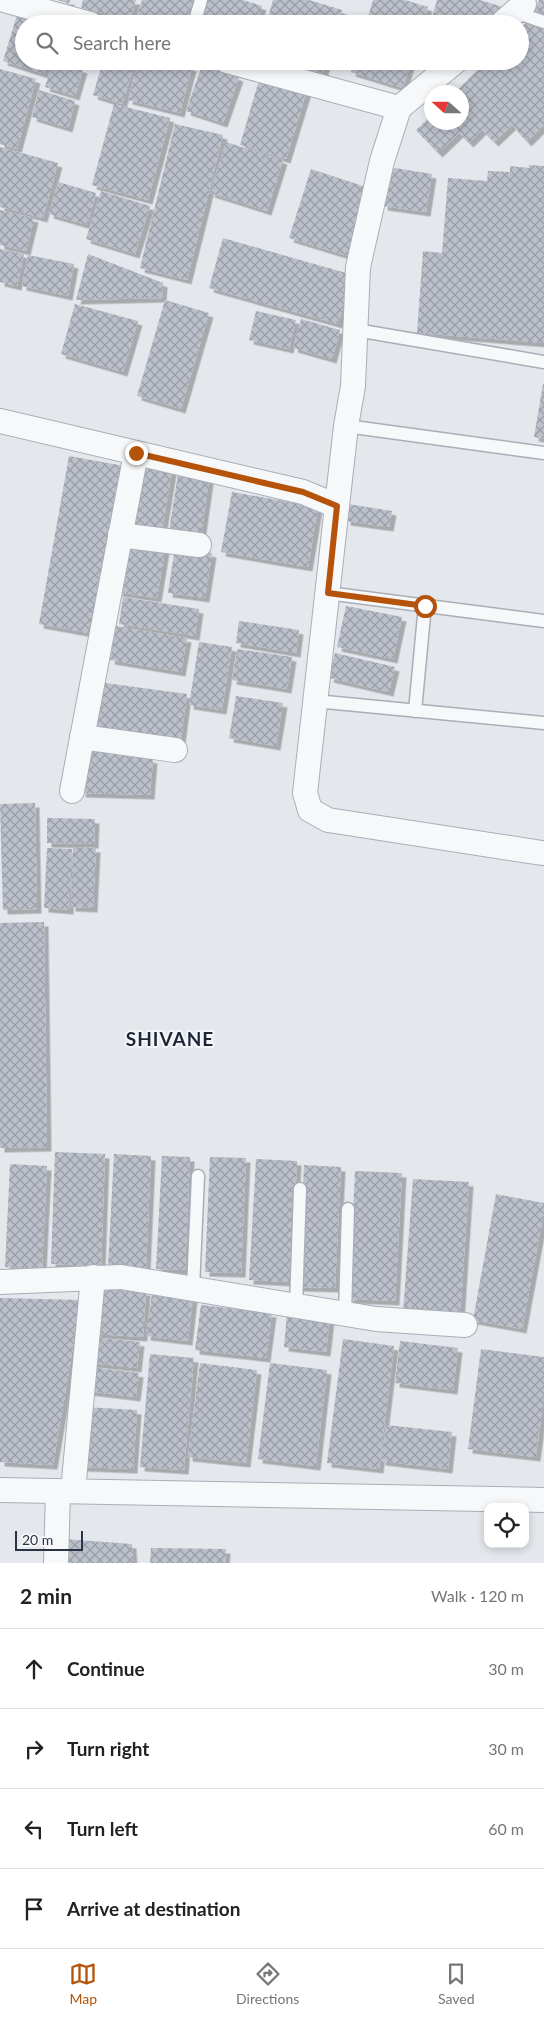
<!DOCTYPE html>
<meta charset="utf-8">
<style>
body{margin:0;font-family:Lato,sans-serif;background:#f2f2f2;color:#222}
.controls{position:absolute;right:15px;bottom:15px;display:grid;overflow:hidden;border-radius:10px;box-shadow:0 2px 8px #0003}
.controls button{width:45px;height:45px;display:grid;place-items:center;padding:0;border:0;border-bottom:1px solid #e0e0e0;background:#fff;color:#222;font:25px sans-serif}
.compass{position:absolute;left:424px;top:85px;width:45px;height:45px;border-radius:50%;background:#fff;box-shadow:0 2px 8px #0003;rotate:291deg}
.scale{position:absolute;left:15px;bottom:12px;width:68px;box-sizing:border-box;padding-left:5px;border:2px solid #2b3445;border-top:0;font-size:14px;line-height:18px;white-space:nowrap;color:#2b3445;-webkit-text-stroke:4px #f4f6f9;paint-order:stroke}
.stop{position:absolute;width:15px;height:15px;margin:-11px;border:4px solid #b45309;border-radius:50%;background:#fff}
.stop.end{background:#b45309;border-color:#fff;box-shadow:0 1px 5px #0008}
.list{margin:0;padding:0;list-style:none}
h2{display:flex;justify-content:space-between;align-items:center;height:65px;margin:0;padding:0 20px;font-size:21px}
h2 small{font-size:16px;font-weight:400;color:#767676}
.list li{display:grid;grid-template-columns:32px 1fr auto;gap:15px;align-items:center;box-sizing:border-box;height:80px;padding:0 20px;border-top:1px solid #e0e0e0}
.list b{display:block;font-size:19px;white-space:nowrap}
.list em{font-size:16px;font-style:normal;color:#767676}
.icon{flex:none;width:28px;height:28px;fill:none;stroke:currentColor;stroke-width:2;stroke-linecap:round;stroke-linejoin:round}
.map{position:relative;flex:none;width:544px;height:1563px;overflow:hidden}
.search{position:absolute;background:#fff;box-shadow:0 2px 8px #0003;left:15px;right:15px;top:15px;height:55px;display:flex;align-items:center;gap:12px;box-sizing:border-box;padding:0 18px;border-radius:28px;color:#767676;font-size:19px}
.sheet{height:385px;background:#fff}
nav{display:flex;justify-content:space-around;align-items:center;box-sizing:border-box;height:70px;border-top:1px solid #e0e0e0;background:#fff;font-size:14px;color:#767676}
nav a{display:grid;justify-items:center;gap:2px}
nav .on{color:#b45309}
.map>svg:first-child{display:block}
</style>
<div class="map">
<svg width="544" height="1563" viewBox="0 0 544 1563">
<defs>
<pattern id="building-cross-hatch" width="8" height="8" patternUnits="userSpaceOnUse" patternTransform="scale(1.25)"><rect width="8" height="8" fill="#bbc0ca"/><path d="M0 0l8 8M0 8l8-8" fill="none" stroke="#989da6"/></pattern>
<filter id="shadow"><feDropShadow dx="4.5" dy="4.5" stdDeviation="0" flood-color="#0004"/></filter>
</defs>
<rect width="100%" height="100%" fill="#e4e7ec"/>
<g fill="url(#building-cross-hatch)" filter="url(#shadow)">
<polygon points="58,0 70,0 69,4"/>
<polygon points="83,0 136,0 130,21 81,8"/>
<polygon points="142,0 195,0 188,24 135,24"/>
<polygon points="205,0 243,0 262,6 256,24 198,24"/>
<polygon points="273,0 309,0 342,10 338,24 266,24"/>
<polygon points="373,0 405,0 428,7 423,24 366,24"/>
<polygon points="437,0 480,0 503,7 501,12 488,24 430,24"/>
<polygon points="539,0 544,0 544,14 535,11"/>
<polygon points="17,15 45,24 24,24 24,61 48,61 44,74 3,61"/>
<polygon points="528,21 544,27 544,125 527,142 512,125 494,142 482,130 469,143 459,133 438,153 416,130 432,115 432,122 462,122 462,92 455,92 487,61 520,61 520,29"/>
<polygon points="53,61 83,69 75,96 45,87"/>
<polygon points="103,61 136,61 122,104 93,95"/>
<polygon points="138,61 170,61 192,67 180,113 128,100"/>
<polygon points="272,61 327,61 322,77"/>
<polygon points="355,61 411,61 403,88 351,72"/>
<polygon points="202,65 239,77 223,123 186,111"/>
<polygon points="0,69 36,79 17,149 0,144"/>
<polygon points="261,73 308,87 286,159 240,145"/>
<polygon points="39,90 75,101 68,128 32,117"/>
<polygon points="114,104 170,118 148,200 92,185"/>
<polygon points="175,124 223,135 187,280 140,268"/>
<polygon points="226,142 283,160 267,211 210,193"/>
<polygon points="0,147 58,163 43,218 0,207"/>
<polygon points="529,165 544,166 544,343 417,333 423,251 442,253 448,178 487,181 488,171 510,172 510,166 529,168"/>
<polygon points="389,167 432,174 426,212 383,206"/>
<polygon points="311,169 369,188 348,256 289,238"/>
<polygon points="58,182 96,193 87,225 49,214"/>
<polygon points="101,191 150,206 135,254 86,239"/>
<polygon points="0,210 34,218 26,251 0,245"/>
<polygon points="223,238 353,275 338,324 209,288"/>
<polygon points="0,249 24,254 17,286 0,282"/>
<polygon points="88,254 163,283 162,298 76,300"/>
<polygon points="28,255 74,264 68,296 22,286"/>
<polygon points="165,300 209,313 181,409 137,396"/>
<polygon points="75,304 138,321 123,372 61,354"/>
<polygon points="256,311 296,320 289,349 249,340"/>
<polygon points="301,319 340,330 332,359 293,348"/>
<polygon points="543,384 544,384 544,439 534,437"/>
<polygon points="69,456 124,466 94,634 39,624"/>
<polygon points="137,459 173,465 162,531 126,526"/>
<polygon points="179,468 210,473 201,536 169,531"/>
<polygon points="232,492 318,507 308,567 221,552"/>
<polygon points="348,504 392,511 389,527 346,521"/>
<polygon points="126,543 165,549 157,598 118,592"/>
<polygon points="175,547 212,553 205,598 168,593"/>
<polygon points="123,597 199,609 195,636 119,624"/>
<polygon points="346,606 402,617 393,659 337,647"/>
<polygon points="239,621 299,630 296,653 236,643"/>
<polygon points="116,626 187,638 181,672 110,660"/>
<polygon points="199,642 232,647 222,710 189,705"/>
<polygon points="237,649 292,657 287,689 232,680"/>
<polygon points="335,653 395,667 389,692 329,678"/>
<polygon points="98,682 187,694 180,747 91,736"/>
<polygon points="236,696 283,703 276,746 229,738"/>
<polygon points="87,749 153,759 150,795 81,793"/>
<polygon points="35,803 37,909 3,910 0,804"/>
<polygon points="47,818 95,819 94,844 47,843"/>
<polygon points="73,847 96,848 93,908 71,907"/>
<polygon points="47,848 72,849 69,910 44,908"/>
<polygon points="44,922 47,1147 0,1148 0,923"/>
<polygon points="55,1152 105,1154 101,1266 51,1264"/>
<polygon points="114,1154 151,1156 146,1268 108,1266"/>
<polygon points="162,1156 190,1157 185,1270 156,1269"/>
<polygon points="210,1157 246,1158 241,1273 205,1272"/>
<polygon points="256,1159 297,1161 291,1282 249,1280"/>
<polygon points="10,1164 47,1166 42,1269 5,1267"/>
<polygon points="304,1165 341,1167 335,1288 299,1287"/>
<polygon points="355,1171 402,1173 395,1301 349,1299"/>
<polygon points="413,1179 469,1182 460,1317 403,1313"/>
<polygon points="496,1194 544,1203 544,1211 522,1329 473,1320"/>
<polygon points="96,1288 146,1291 143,1337 94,1334"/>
<polygon points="152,1293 193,1297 188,1341 146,1336"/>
<polygon points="0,1298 81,1300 53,1465 0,1462"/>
<polygon points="201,1305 272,1313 266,1358 195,1350"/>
<polygon points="287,1313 330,1318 326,1352 284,1347"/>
<polygon points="93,1337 140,1342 137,1368 91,1363"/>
<polygon points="343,1339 394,1346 379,1469 327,1463"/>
<polygon points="400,1341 458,1348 453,1390 395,1383"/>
<polygon points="481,1349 544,1357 544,1394 536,1457 468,1449"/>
<polygon points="150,1354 194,1358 184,1470 140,1467"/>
<polygon points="200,1363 257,1370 246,1463 188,1457"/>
<polygon points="270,1363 327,1370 316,1466 258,1459"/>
<polygon points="90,1367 139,1373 136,1397 87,1391"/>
<polygon points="84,1407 137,1410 133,1469 81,1467"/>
<polygon points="386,1425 452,1432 448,1469 381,1461"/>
<polygon points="64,1539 132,1544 133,1563 63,1563"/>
<polygon points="151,1548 226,1549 225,1563 150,1563"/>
</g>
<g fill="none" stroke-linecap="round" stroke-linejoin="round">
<g stroke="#a9aeb7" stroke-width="15">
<g id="service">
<polyline points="515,12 544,22"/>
<polyline points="194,24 201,0"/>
<polyline points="356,330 544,362"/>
<polyline points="346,426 544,453"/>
<polyline points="327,593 544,621"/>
<polyline points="315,701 544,723"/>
<polyline points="415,711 425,605"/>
<polyline points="193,1289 198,1176"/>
<polyline points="296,1306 300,1189"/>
<polyline points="345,1314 348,1209"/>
</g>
</g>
<g stroke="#a9aeb7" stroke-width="26">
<g id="minor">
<polyline points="4,0 90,24"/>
<polyline points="501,24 524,4"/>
<polyline points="227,61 399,108 456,61"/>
<polyline points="0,421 303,492 337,506 346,426 353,386 358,267 382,161 399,108"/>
<polyline points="337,506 305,793 310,810 328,820 542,853"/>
<polyline points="120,535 199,545"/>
<polyline points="82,737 175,750"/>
<polyline points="72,791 136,453"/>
<polyline points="0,1282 121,1277 376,1319 465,1325"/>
<polyline points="0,1490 544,1500"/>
<polyline points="73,1491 93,1277"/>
<polyline points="56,1563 58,1491"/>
</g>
</g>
<use href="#service" stroke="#f7f8fa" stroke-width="12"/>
<use href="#minor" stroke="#f7f8fa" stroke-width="24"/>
</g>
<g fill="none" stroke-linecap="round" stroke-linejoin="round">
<polyline stroke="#b45309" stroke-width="6" points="136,453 303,492 337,506 328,593 425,606"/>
</g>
<g text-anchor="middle" stroke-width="4" stroke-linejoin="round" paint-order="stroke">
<g font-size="19" font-weight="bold" letter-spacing="1" fill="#1d2536" stroke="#f4f6f9">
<text x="170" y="1046">SHIVANE</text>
</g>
</g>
</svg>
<div class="controls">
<button><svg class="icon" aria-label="locate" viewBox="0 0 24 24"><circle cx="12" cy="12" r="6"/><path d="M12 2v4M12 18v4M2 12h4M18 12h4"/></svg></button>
</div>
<svg class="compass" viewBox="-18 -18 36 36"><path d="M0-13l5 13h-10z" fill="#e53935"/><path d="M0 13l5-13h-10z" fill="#767676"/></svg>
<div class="scale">20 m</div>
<div class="stop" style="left:425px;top:606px"></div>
<div class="stop end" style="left:136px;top:453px"></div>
<div class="search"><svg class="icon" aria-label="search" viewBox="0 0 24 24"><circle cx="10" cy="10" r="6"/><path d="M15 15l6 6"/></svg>Search here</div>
</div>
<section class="sheet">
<h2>2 min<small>Walk · 120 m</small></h2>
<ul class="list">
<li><svg class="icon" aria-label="ahead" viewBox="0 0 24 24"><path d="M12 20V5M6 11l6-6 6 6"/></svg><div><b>Continue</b></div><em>30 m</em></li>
<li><svg class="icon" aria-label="right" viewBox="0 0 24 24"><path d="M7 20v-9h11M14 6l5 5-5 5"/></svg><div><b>Turn right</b></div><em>30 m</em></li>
<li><svg class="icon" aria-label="left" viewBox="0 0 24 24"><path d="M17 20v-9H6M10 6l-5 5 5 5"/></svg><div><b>Turn left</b></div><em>60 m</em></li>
<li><svg class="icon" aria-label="arrive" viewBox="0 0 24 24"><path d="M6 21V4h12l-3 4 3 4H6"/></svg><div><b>Arrive at destination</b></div></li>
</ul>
</section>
<nav>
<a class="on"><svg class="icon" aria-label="map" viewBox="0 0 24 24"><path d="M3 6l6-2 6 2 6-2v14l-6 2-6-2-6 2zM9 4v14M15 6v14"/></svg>Map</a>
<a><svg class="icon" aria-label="directions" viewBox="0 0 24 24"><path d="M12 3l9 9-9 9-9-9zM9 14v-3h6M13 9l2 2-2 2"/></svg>Directions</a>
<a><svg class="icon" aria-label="saved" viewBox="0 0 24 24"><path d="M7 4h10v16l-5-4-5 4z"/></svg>Saved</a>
</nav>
